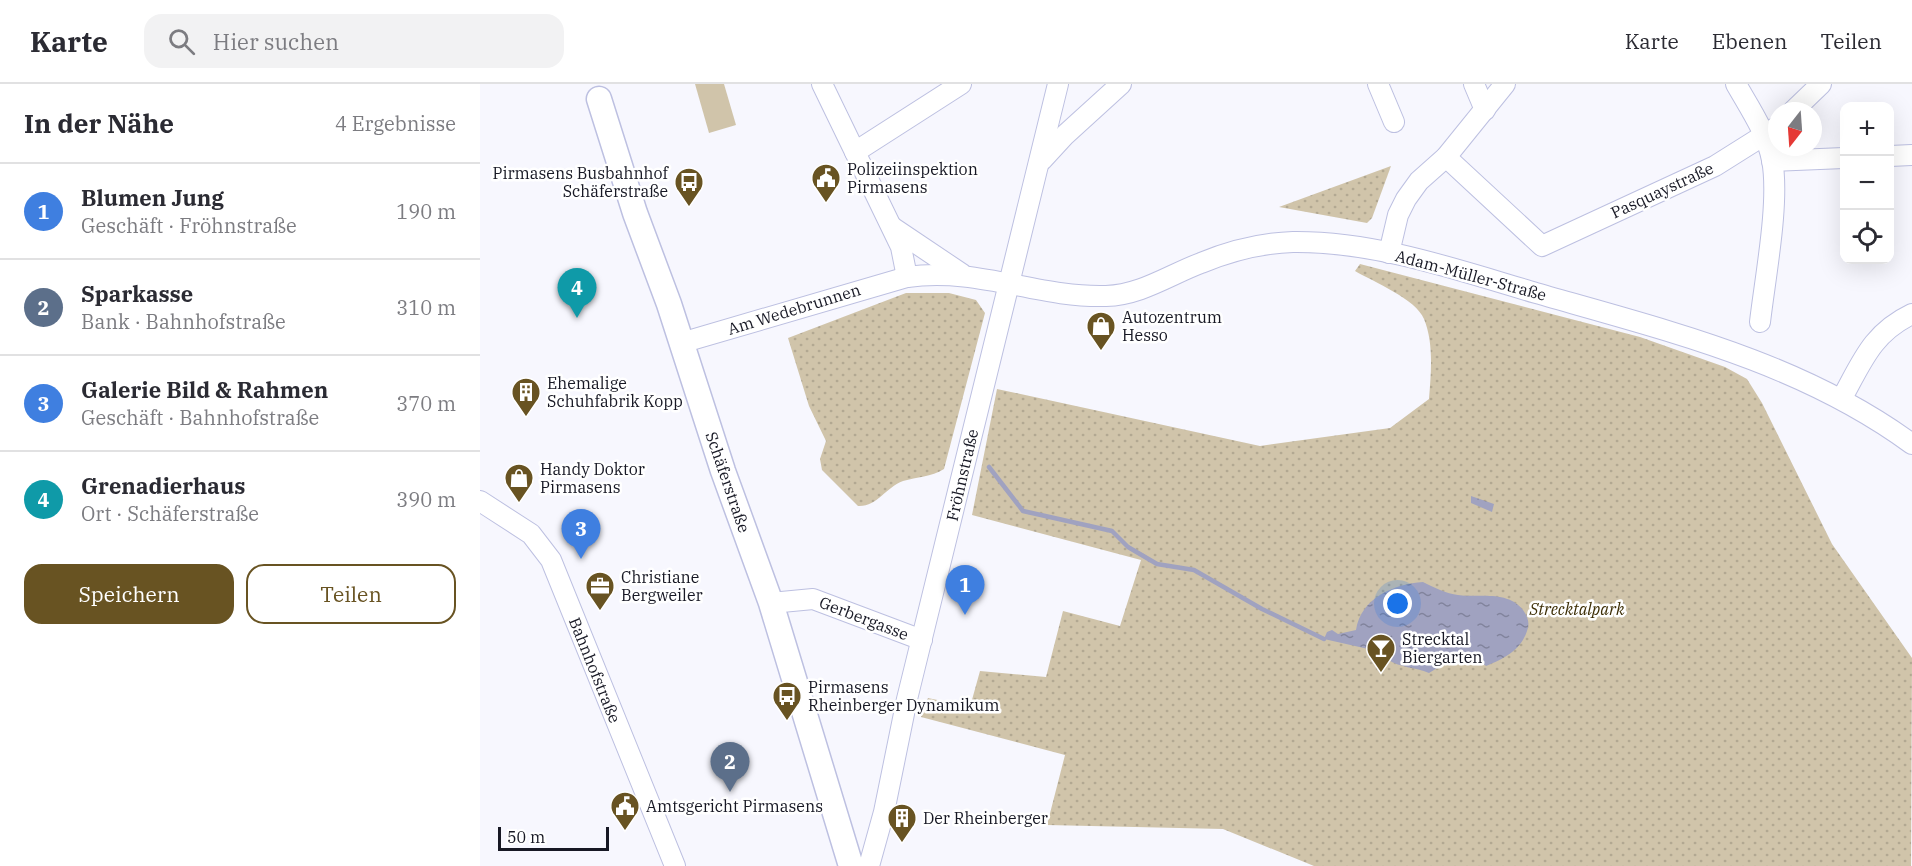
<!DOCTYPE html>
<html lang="de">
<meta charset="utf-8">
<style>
body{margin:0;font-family:"IBM Plex Serif",serif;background:#f2f2f3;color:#2b2b33}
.controls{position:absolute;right:18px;top:18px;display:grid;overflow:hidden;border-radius:12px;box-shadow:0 6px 24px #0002}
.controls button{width:54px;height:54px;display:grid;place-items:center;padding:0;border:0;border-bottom:2px solid #e1e1e2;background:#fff;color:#2b2b33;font:30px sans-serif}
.compass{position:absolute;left:1288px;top:18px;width:54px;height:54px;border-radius:50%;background:#fff;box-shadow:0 6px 24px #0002;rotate:197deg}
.scale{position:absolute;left:18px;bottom:15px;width:111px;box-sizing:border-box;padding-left:6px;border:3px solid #171824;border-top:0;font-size:16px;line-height:21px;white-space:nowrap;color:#171824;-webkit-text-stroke:4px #fff;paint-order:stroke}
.you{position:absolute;left:918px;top:520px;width:21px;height:21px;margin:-15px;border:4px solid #fff;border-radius:50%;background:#1a73e8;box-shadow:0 0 0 9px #1a73e833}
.badge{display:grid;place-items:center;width:39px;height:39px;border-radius:50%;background:#685322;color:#fff;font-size:20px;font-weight:700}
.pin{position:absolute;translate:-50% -50px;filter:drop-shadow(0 2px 3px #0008)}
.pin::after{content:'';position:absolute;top:32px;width:21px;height:18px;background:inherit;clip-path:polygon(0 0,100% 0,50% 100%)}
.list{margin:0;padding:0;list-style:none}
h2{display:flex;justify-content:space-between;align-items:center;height:78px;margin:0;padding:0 24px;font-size:26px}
h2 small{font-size:20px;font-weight:400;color:#7c7c81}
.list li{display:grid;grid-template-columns:39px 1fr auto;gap:18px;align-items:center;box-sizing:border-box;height:96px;padding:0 24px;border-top:2px solid #e1e1e2}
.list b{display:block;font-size:22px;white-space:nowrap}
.list p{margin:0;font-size:20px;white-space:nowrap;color:#7c7c81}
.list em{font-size:20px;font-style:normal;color:#7c7c81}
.actions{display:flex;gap:12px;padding:18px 24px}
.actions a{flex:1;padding:14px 0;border:2px solid #685322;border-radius:18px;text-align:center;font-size:21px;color:#685322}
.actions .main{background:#685322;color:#fff}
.icon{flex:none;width:33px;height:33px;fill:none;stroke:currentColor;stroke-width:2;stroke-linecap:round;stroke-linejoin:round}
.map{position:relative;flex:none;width:1432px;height:782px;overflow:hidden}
header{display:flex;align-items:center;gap:36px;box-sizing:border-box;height:84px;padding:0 30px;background:#fff;border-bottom:2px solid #e1e1e2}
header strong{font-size:28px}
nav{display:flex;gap:33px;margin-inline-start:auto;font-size:21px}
.search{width:420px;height:54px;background:#f2f2f3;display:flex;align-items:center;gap:15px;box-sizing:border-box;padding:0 21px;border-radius:18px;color:#7c7c81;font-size:22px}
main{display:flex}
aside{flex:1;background:#fff}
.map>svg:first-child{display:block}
</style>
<header>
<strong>Karte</strong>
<div class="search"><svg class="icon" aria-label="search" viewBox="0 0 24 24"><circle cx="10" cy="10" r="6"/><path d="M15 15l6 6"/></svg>Hier suchen</div>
<nav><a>Karte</a><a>Ebenen</a><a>Teilen</a></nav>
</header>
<main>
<aside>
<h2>In der Nähe<small>4 Ergebnisse</small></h2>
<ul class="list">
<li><span class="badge" style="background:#3f7fe0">1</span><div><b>Blumen Jung</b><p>Geschäft · Fröhnstraße</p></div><em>190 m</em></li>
<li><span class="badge" style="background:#5c6f8a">2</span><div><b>Sparkasse</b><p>Bank · Bahnhofstraße</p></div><em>310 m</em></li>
<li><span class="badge" style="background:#3f7fe0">3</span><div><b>Galerie Bild &amp; Rahmen</b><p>Geschäft · Bahnhofstraße</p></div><em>370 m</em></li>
<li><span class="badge" style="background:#0f9aa8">4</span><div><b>Grenadierhaus</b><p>Ort · Schäferstraße</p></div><em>390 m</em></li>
</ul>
<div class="actions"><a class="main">Speichern</a><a>Teilen</a></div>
</aside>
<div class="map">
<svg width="1432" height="782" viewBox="0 0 1432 782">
<defs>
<pattern id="park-dots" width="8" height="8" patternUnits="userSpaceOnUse" patternTransform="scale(1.5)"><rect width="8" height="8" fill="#d0c4aa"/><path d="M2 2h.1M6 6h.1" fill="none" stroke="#b2a892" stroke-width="1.8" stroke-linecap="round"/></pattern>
<pattern id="water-ripples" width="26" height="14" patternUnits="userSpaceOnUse" patternTransform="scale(1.5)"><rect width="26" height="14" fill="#a0a2c0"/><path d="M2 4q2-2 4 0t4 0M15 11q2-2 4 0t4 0" fill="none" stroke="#81839c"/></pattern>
</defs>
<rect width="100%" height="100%" fill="#f7f7fe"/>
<polygon fill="#d0c4aa" points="215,0 244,0 256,41 229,49"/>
<g fill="url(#park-dots)">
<polygon points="911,82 892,134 887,139 799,123"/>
<path d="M880,180l280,73 85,30 22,12 15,24 70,141 80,114 -1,208h-597l-91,-37 -176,-4 18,-70 -144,-38 7,-19 42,9 10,-36 66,6 17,-66 57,15 21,-66 -169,-45 25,-126 263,57 130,-18 39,-29c2,-25 5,-56 -5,-80 -8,-20 -50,-37 -69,-48z"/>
<path d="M426,209h43l27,7 9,13 -41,156c-13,8 -27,8 -41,12 -17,6 -26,26 -45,25l-36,-36 -2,-11 6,-18 -17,-35 -21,-68z"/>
</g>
<g fill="url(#water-ripples)">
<polygon points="991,412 1014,420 1012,428 991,419"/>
<path d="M943,498c10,5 24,12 35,13 22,3 49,-5 65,15 5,7 7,13 4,21 -6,19 -23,28 -41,35 -19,-16 -38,-5 -57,7 -14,-6 -29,-5 -42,-14l-1,-6 -62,-14 3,-7 5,-2 6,4 18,-4c5,-32 38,-46 67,-48z"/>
</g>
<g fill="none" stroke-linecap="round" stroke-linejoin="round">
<polyline stroke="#a0a2c0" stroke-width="4.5" points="509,383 543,427 632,447 648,463 677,480 714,486 782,525 844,555"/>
<g stroke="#bdc0e1" stroke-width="22">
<g id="minor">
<polyline points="342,0 421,163 427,193"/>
<polyline points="898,0 914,38"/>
<polyline points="994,0 1005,26"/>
<path d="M1256,0c13,23 31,49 36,76 8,41 -7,118 -12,162"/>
<polyline points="1313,27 1341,0"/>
<polyline points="375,68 481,0"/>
<polyline points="1410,72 1432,71"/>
<polyline points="966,73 1062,162 1235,82 1297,43"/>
<polyline points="562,76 585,51 641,0"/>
<polyline points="1292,77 1364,74"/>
<polyline points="412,143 482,190"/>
<polyline points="909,169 918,131 926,115 939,97 966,73 1025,0"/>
<path d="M201,259l226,-66c72,-10 130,21 199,19 35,-1 63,-21 95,-33 29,-12 61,-20 92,-21 82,-1 165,28 243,51 132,38 264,69 376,151"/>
<path d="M1362,314c20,-36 30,-65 70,-84"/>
<polyline points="0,417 51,450 71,476 195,782"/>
<polyline points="291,519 333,515 442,556"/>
<polyline points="389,782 404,728 427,615 578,0"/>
</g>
</g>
<g stroke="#bdc0e1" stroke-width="27">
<polyline id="major" points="119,15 155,129 189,220 243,387 291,519 371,782"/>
</g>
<use href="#minor" stroke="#fff" stroke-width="20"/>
<use href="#major" stroke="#fff" stroke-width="24"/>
</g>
<defs>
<g id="civic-pin" transform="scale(1.5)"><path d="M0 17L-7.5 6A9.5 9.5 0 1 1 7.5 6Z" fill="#685322" stroke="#fff"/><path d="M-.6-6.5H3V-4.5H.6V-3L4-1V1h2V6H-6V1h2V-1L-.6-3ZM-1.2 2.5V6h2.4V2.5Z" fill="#fff"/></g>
<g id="bus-pin" transform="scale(1.5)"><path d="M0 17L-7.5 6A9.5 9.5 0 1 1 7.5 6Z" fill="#685322" stroke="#fff"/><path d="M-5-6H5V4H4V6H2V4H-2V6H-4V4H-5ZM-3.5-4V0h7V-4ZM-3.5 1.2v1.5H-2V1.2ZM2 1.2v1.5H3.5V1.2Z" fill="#fff"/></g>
<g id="shop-pin" transform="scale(1.5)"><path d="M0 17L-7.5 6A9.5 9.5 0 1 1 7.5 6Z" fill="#685322" stroke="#fff"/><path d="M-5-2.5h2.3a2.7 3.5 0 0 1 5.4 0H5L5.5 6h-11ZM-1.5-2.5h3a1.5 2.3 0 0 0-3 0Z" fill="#fff"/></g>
<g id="building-pin" transform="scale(1.5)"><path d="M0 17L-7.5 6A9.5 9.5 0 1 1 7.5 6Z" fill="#685322" stroke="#fff"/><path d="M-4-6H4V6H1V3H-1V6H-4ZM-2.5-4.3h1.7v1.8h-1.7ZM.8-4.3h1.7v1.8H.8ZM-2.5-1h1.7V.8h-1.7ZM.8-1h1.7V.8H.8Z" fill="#fff"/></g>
<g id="office-pin" transform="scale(1.5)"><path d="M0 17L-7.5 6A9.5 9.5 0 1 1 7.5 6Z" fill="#685322" stroke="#fff"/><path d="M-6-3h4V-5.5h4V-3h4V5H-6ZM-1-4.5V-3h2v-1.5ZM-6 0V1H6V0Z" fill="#fff"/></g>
<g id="bar-pin" transform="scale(1.5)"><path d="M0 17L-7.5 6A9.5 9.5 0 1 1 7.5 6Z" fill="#685322" stroke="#fff"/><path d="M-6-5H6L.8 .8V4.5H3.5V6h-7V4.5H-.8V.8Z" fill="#fff"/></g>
</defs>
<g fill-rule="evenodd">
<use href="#civic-pin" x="346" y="94"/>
<use href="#bus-pin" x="209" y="98"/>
<use href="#shop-pin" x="621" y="242"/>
<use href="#building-pin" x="46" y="308"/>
<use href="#shop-pin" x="39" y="394"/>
<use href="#office-pin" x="120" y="502"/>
<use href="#bar-pin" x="901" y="564"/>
<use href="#bus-pin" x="307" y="612"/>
<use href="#civic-pin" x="145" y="722"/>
<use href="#building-pin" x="422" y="734"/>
</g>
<g text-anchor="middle" stroke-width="5" stroke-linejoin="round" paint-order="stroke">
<g font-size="16" fill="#171824" stroke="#fff" text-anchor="start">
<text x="367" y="91">Polizeiinspektion<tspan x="367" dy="18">Pirmasens</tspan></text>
<text x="188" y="95" text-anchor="end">Pirmasens Busbahnhof<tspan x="188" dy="18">Schäferstraße</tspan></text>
<text x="642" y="239">Autozentrum<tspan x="642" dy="18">Hesso</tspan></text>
<text x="67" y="305">Ehemalige<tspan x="67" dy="18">Schuhfabrik Kopp</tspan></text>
<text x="60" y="391">Handy Doktor<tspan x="60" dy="18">Pirmasens</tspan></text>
<text x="141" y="499">Christiane<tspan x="141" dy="18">Bergweiler</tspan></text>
<text x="922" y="561">Strecktal<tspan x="922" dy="18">Biergarten</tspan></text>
<text x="328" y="609">Pirmasens<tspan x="328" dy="18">Rheinberger Dynamikum</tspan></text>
<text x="166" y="728">Amtsgericht Pirmasens</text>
<text x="443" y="740">Der Rheinberger</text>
</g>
<g font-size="16" fill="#171824" stroke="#fff">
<text transform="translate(1182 106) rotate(-25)" y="6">Pasquaystraße</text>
<text transform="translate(991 191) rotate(15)" y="6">Adam-Müller-Straße</text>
<text transform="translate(314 225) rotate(-17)" y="6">Am Wedebrunnen</text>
<text transform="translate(482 391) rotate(-77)" y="6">Fröhnstraße</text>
<text transform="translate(248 398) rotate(71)" y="6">Schäferstraße</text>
<text transform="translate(384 534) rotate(21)" y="6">Gerbergasse</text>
<text transform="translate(115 586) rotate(68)" y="6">Bahnhofstraße</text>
</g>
<g font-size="16" font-style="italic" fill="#3c2d04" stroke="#fff">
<text x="1097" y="531">Strecktalpark</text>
</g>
</g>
</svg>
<div class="controls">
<button>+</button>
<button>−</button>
<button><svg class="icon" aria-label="locate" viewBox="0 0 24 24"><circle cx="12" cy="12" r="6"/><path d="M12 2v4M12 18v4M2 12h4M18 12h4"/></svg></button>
</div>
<svg class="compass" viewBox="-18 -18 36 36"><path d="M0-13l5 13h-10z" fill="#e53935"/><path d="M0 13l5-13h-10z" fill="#7c7c81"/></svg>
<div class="scale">50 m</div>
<div class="you"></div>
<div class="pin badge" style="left:485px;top:531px;background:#3f7fe0">1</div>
<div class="pin badge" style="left:250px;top:708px;background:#5c6f8a">2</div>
<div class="pin badge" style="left:101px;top:475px;background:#3f7fe0">3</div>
<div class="pin badge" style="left:97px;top:234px;background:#0f9aa8">4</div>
</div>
</main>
